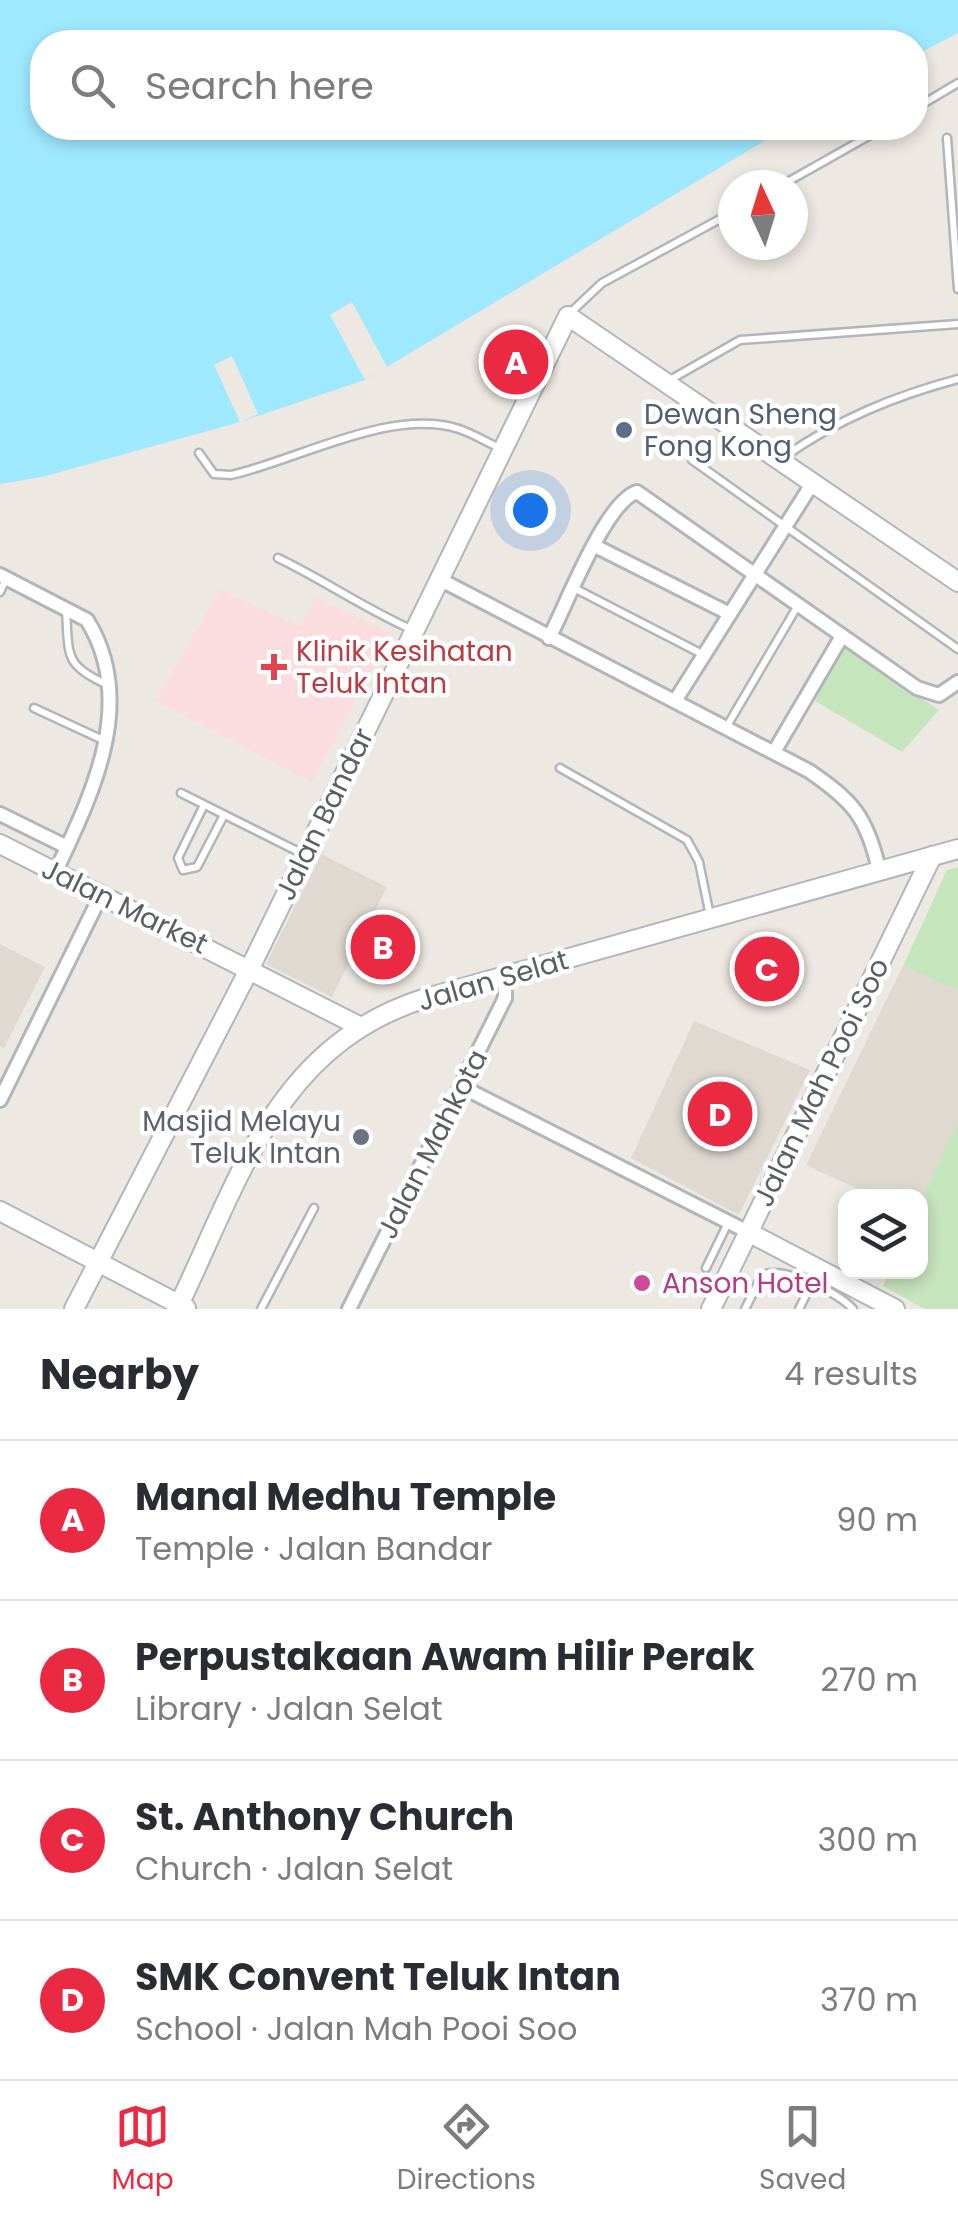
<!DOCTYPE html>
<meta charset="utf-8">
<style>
body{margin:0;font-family:Poppins,sans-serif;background:#f2f2f3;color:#2b2b33}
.controls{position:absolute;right:30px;bottom:30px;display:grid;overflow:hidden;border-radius:20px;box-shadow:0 5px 15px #0003}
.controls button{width:90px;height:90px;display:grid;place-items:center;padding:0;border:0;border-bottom:2px solid #e1e1e2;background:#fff;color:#2b2b33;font:50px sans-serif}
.compass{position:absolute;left:718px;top:170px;width:90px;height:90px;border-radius:50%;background:#fff;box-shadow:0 5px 15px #0003;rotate:356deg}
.you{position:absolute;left:530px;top:510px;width:35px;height:35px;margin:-25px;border:8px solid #fff;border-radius:50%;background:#1a73e8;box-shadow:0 0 0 15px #1a73e833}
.badge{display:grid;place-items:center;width:65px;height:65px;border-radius:50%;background:#ea2943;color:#fff;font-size:32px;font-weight:700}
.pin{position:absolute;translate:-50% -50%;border:5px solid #fff;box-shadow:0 2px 10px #0006}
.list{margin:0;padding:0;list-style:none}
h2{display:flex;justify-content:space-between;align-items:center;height:130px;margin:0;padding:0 40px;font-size:42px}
h2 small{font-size:32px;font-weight:400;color:#7c7c81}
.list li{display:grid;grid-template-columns:65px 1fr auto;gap:30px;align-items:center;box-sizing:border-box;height:160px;padding:0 40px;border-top:2px solid #e1e1e2}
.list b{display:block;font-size:38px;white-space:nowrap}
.list p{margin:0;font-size:32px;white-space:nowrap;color:#7c7c81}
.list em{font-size:32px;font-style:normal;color:#7c7c81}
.icon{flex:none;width:55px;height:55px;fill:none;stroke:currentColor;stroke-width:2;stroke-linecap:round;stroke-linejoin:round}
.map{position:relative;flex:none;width:958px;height:1309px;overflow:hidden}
.search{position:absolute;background:#fff;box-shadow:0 5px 15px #0003;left:30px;right:30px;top:30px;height:110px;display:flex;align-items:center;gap:25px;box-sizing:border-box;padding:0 35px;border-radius:40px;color:#7c7c81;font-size:38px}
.sheet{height:770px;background:#fff}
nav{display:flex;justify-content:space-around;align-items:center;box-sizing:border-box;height:140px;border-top:2px solid #e1e1e2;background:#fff;font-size:28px;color:#7c7c81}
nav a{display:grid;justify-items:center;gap:5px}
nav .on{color:#ea2943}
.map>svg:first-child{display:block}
</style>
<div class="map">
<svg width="958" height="1309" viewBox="0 0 958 1309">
<rect width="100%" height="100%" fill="#ede8e1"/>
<g fill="#dfd9d2">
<polygon points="321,854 387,887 332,997 266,964"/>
<polygon points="0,944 45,967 4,1048 0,1046"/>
<polygon points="903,966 958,991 958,1121 921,1200 873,1196 806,1165"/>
<polygon points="694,1021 810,1070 739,1215 631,1158"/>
</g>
<polygon fill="#fbdcdf" points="220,590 300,627 316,598 390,633 312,782 156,701"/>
<g fill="#c5e5bd">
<polygon points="848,648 939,710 902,752 815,701 842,649"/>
<polygon points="958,867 958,991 903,966 947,870"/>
<polygon points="958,1121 958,1309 925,1309 883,1286 889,1272 920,1272 921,1200"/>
</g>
<polygon fill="#9fe9ff" points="0,0 958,0 958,33 916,55 916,42 42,42 42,128 786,128 365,380 240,422 42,477 0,484"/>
<g fill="#ede8e1">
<polygon points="352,302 387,367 365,380 330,315"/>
<polygon points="232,356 258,414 240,422 214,365"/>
</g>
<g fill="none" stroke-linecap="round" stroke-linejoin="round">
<g stroke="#b2b6b9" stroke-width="11">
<g id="lane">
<polyline points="916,108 958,83"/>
<polyline points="947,138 958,289"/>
<polyline points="782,185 883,128"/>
<polyline points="570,313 602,283 733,212"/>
<polyline points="668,381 740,340 958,324"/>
<path d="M199,453l15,21 17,1c67,-15 160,-68 228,-46 15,5 29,14 43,20"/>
<path d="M784,457c54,-38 111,-61 174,-78"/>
<polyline points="692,460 958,649"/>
<path d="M278,558c46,22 87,51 135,72"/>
<polyline points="574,588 702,654"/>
<polyline points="0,592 6,579"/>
<path d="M66,611c3,44 -2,54 40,73"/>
<polyline points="34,708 103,740"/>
<polyline points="727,726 797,607"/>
<polyline points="560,768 687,840 699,862 710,916"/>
<polyline points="181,793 303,854"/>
<polyline points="204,805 178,858 183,870 197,867 224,815"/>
<polyline points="706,1268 728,1223"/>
<polyline points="261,1309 314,1208"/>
<path d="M745,1309l17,-34c24,-9 77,18 91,34"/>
<polyline points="799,1309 811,1285"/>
</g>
</g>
<g stroke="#b2b6b9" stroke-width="18">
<g id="street">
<polyline points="595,546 730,614"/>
<path d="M0,575l87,45c51,82 5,174 -31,251"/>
<path d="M441,580l368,191c44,30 58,46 70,99"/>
<path d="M549,638c17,-32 56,-136 88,-146l280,196 22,7 19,-13"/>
<polyline points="675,701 812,484"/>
<polyline points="774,752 842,636"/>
<polyline points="0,814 67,847"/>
<polyline points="462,1087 748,1232"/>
<polyline points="0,1100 101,895"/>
<polyline points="349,1309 505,998 505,977"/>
</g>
</g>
<g stroke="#b1b6b9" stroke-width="22">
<g id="secondary">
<polyline points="0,844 359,1026"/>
<polyline points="0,1211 186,1308"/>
<polyline points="748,1232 895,1309"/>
<polyline points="74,1309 250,968 568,316 958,582"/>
<path d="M177,1309c61,-126 98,-263 246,-310l535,-150"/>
<polyline points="711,1309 932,856"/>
</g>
</g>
<use href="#lane" stroke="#fff" stroke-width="6"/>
<use href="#street" stroke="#fff" stroke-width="12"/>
<use href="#secondary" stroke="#fff" stroke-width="18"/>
</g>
<circle fill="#5c6f8a" stroke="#fff" stroke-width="4" cx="624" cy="430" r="10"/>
<path fill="#e0444e" stroke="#fff" stroke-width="4" d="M269 652h10v10h10v10h-10v10h-10v-10h-10v-10h10z"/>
<circle fill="#6b7280" stroke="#fff" stroke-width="4" cx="361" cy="1137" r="10"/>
<circle fill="#d1479c" stroke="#fff" stroke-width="4" cx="642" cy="1283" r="10"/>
<g text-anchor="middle" stroke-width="9" stroke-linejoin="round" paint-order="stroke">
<g font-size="28" fill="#4e5e75" stroke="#fff" text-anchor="start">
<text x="644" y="424">Dewan Sheng<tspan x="644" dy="32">Fong Kong</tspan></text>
</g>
<g font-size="28" fill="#be3a42" stroke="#fff" text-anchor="start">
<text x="296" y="661">Klinik Kesihatan<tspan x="296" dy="32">Teluk Intan</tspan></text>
</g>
<g font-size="28" fill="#5a5f62" stroke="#fff">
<text transform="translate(324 814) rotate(-64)" y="10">Jalan Bandar</text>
<text transform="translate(125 906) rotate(26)" y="10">Jalan Market</text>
<text transform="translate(493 980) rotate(-16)" y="10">Jalan Selat</text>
<text transform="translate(821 1082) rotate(-64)" y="10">Jalan Mah Pooi Soo</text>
<text transform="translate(432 1144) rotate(-63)" y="10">Jalan Mahkota</text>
</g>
<g font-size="28" fill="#5b616d" stroke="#fff" text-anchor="end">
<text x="341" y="1131">Masjid Melayu<tspan x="341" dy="32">Teluk Intan</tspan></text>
</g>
<g font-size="28" fill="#b23c85" stroke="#fff" text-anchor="start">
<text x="662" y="1293">Anson Hotel</text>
</g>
</g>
</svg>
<div class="controls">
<button><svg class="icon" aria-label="layers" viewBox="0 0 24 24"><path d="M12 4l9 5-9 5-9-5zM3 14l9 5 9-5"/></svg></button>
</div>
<svg class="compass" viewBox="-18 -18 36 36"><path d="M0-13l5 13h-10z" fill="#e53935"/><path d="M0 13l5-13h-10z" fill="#7c7c81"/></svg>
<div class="you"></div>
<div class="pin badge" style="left:516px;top:362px">A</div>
<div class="pin badge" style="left:383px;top:947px">B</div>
<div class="pin badge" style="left:767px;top:969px">C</div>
<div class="pin badge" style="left:720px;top:1114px">D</div>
<div class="search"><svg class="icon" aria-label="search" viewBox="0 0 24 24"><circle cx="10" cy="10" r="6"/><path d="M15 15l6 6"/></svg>Search here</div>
</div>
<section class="sheet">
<h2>Nearby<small>4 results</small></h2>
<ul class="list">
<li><span class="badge">A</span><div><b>Manal Medhu Temple</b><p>Temple · Jalan Bandar</p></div><em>90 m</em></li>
<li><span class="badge">B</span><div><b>Perpustakaan Awam Hilir Perak</b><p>Library · Jalan Selat</p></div><em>270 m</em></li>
<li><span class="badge">C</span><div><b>St. Anthony Church</b><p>Church · Jalan Selat</p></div><em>300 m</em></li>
<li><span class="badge">D</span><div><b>SMK Convent Teluk Intan</b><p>School · Jalan Mah Pooi Soo</p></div><em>370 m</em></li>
</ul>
</section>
<nav>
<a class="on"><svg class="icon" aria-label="map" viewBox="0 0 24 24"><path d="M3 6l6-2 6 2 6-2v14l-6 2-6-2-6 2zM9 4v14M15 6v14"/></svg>Map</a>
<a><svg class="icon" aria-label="directions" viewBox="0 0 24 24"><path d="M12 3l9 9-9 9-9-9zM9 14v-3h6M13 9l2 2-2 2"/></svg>Directions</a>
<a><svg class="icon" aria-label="saved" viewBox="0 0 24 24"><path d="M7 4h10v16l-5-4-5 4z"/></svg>Saved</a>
</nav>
